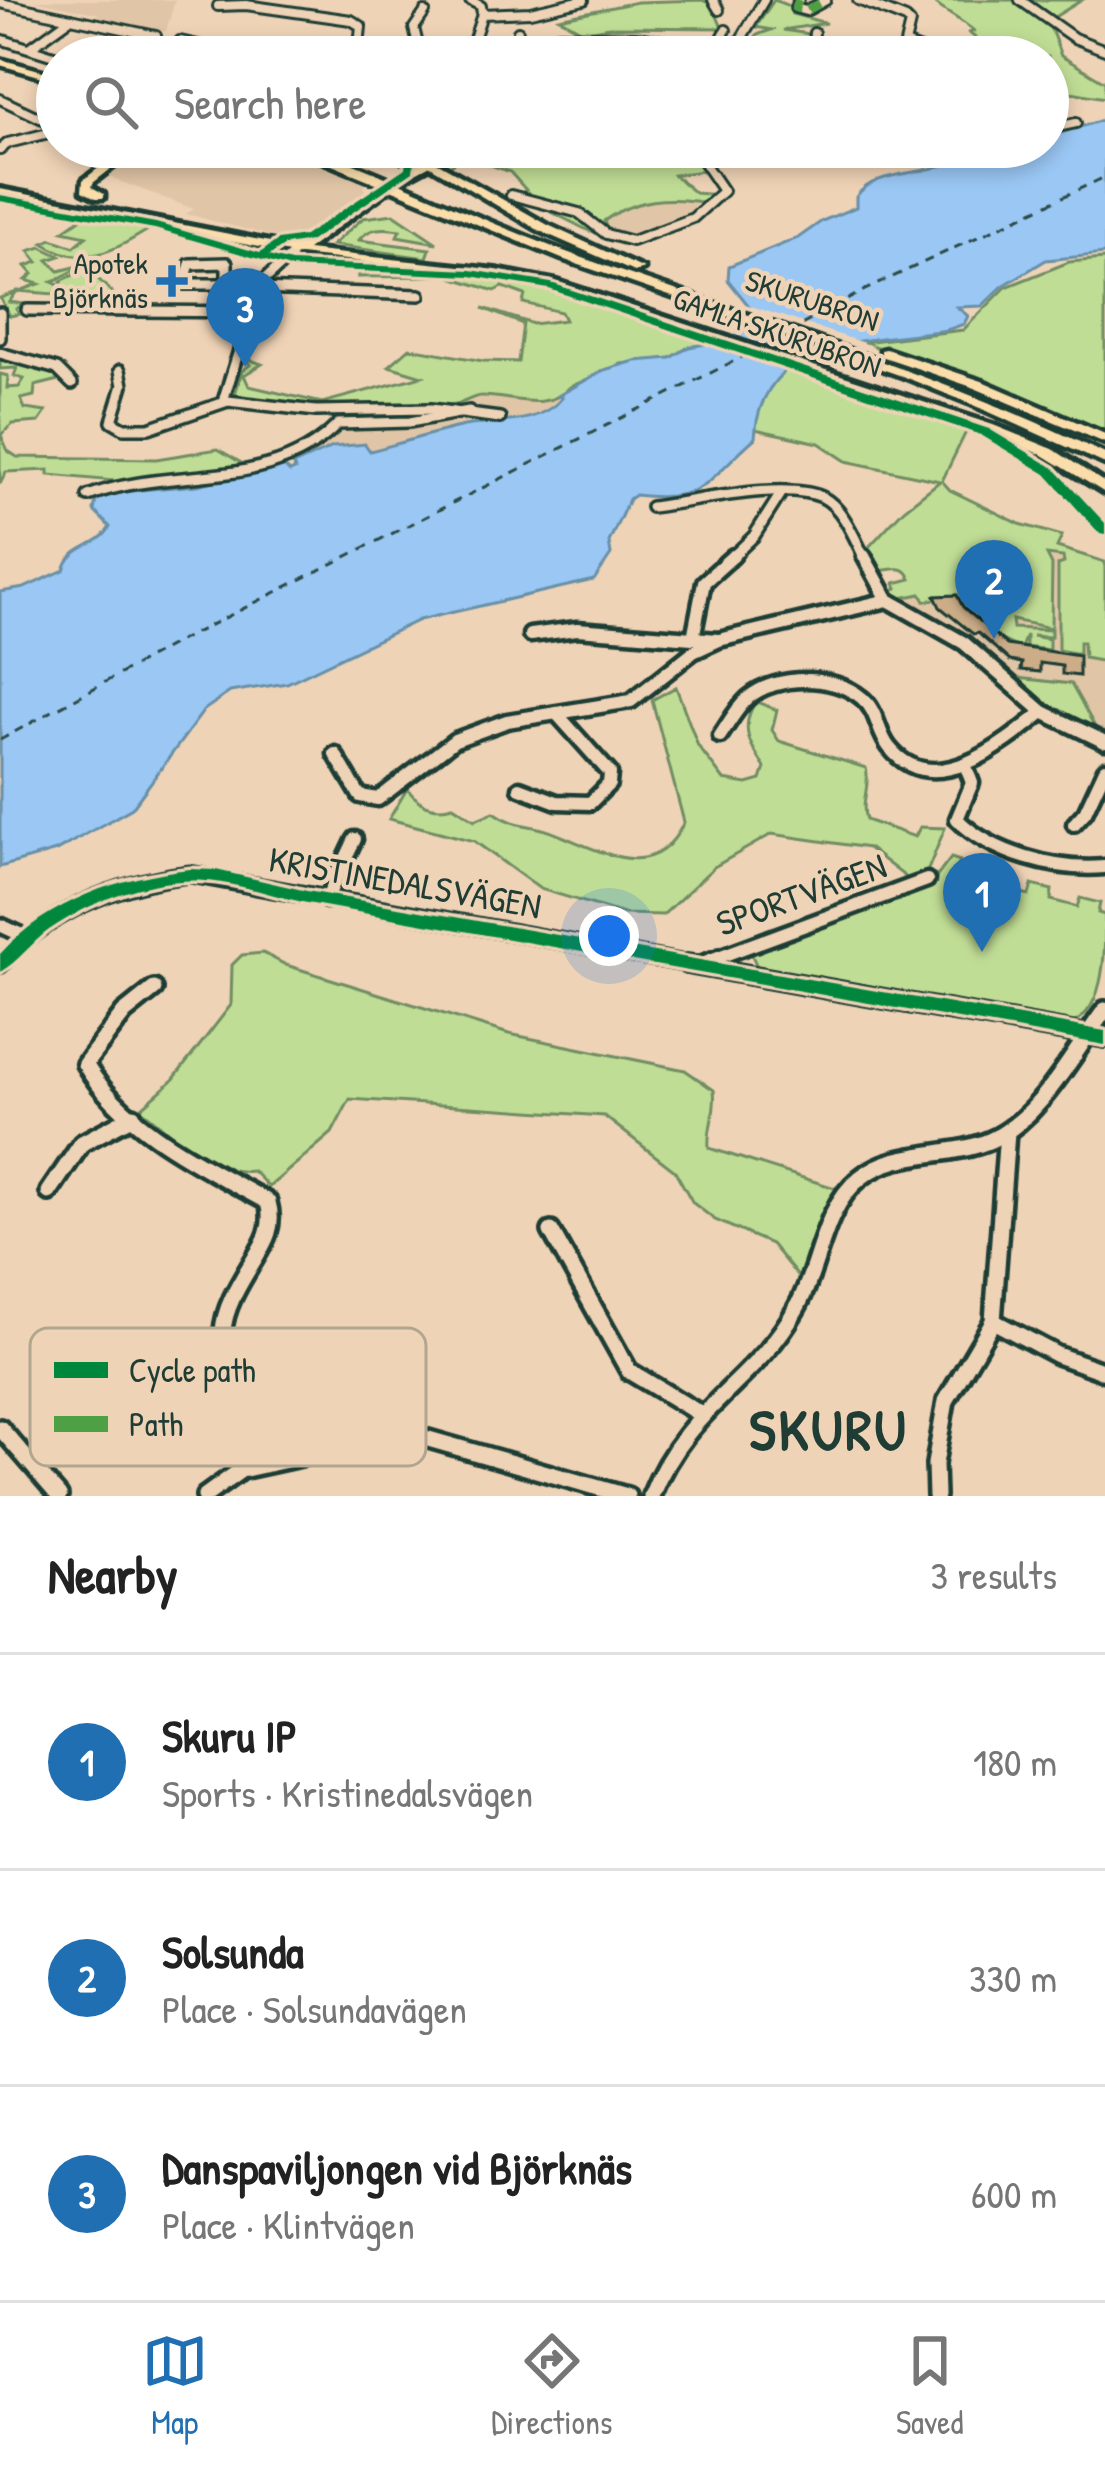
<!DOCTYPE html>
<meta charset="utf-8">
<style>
body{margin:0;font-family:"Patrick Hand",sans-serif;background:#f2f2f2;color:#222}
.you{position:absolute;left:609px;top:936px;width:42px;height:42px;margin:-30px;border:9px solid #fff;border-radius:50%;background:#1a73e8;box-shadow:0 0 0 18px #1a73e833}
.badge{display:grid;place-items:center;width:78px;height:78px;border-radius:50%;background:#1f6fb2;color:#fff;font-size:39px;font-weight:700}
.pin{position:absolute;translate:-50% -99px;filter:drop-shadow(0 3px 6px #0008)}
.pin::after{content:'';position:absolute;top:63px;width:42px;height:36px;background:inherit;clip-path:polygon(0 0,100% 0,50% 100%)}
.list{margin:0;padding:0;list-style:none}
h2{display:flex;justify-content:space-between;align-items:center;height:156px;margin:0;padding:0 48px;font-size:51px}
h2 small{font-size:39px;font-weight:400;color:#767676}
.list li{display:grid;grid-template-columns:78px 1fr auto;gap:36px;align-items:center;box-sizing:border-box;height:216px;padding:0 48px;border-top:3px solid #e0e0e0}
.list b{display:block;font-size:45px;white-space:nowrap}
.list p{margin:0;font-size:39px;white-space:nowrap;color:#767676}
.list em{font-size:39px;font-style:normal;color:#767676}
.icon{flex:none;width:66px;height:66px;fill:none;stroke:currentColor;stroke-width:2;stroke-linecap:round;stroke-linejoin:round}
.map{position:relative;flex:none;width:1105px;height:1496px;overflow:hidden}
.search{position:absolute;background:#fff;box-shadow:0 6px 18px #0003;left:36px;right:36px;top:36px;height:132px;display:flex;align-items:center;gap:30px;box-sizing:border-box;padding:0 42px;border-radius:66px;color:#767676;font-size:45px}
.sheet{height:804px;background:#fff}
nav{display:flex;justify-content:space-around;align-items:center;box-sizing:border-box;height:168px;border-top:3px solid #e0e0e0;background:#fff;font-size:33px;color:#767676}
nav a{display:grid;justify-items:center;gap:6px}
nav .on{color:#1f6fb2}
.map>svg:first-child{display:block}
</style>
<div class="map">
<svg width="1105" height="1496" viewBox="0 0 1105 1496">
<rect width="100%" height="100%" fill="#efd3b6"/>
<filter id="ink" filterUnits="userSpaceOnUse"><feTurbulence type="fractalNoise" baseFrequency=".00833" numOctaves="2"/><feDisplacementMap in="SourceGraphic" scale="24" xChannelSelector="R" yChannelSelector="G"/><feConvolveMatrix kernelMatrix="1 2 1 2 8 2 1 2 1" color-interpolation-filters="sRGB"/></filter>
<g filter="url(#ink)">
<g fill="#e0c5a6">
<polygon points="34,0 175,0 166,31 152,32 88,19 100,14"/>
<polygon points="148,147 271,147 364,183 366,195 319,228 287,240 186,214 194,209 100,174"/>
<polygon points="682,199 710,208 639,243 622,242 596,230 623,206"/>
<polygon points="486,396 521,402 563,398 554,408 505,425 470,425 369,451 333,447 324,453 322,443 334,409 462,404"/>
<polygon points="1011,532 1105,562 1105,738 1011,680 961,634 894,597"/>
</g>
<g fill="#c0dd95" stroke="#708d64" stroke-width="3">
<polygon points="702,0 712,4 722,28 609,27 584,32 559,18 637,2"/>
<path d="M774,0l20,8 -2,6 34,9 -43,7 26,4 -2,21c-12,4 -26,3 -37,-2l26,4 6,-8 -48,-5 -3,5 14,3 -18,-3 10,-14 14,-5 -15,-3z"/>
<path d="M931,0h151l-34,21 13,35 44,26v16l-57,-10v-31h-48l-31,-24 5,-2c-14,-12 -29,-18 -43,-31z"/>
<path d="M467,147h222l21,23 -36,5 21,18 23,2 -11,8c-36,-7 -73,-5 -103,18l2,6 -15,5 -73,-37 8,-5 -16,-18 -44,-16 -17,10 -3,-3z"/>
<path d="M394,214l43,29 -40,-7 3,-6c-16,-3 -31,-3 -41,10l71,9 -3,9 -95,-13 31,-27z"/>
<path d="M86,215h3l64,12c-36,22 -69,43 -110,16l9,-4 22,8 13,-11 -24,-5z"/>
<polygon points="41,247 60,256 48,260 59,271 83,265 82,258 95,260 52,282 59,285 54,294 17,291 9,302 24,304 16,309 19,314 10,316 0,298 39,284 26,280 33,274 26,266 38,262 29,251"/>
<polygon points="1105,259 1105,432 863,342 963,330 1006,287 1069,262"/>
<polygon points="106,260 119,266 89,270 127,307 148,305 141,311 65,308 86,301 81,290 56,295 63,285 61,281"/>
<path d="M361,270l157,10 197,63 -26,4 -18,11 -50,6 -51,23c-22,26 -59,9 -88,9 -10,0 -16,7 -26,8 -50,6 -179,13 -221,-10l7,-23 8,-6 -5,-7 17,6 -18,11 5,11 73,17 100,-27 -33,-10 21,-18 73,13 35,1 5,-38 -40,-16 50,16 32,-4 -4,-8 -38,-9 2,-8 -22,-8 -8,4 -47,-15 -90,1z"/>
<polygon points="14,358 63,379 35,386 34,396 21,399 25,409 46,412 39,422 13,424 1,435 8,451 17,457 156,459 218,449 243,464 205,476 114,486 115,481 49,475 49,470 6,472 0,484 0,374 8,376 7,388 19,387 24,379 14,376 17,368 0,369 0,360"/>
<path d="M783,368l184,62 -25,51 8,9 70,34 42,12 -5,11 48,15v100l-21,-4 -1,-16h-4v12l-21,-4v-85l6,-2 -1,-6 -16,-2 5,10 -1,63 -39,-8 1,8 38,2v7l-19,-1 17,3v11l-23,-3v-12l-5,13c-24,-6 -54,-31 -64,-53l-32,6 -4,-7 -25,5 -8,-7 9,-4 -2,-5 16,-4c-6,-16 -19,-9 -32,-8l-12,-22 37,-40 36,-28 -94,-20 -27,-18 -64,-14 2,-23z"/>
<polygon points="1017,678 1071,684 1100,736 1046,709 1011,680"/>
<path d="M676,687l22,59 26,34 23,4 14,-4 4,-12c-14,-22 -25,-37 -12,-62l4,-4 20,8 -5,20 7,11 87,27c5,19 -6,32 0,52l49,17 5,-10 25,1 -20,49 -17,2 -40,-31 -96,-14 -58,33 -51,48 -39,-1 -84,-25 -66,-48 -85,-22 18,-30c13,15 25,23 46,17l22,14 19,-8c19,14 32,12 52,18 50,17 107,59 138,-8l-32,-122z"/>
<path d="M951,858l9,3 -4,15 26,6 7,-9 16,4 -2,11 26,7 3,-10 20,5 -1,10 26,7 3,-9 20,5 -2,10 7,2c0,42 0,101 -40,111l-305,-53 -10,-22 185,-72z"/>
<path d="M263,953l23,12 223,69 176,36 29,20c3,22 -7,36 -5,58l129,41 -38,90 -29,-35 -56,-24 -22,-17 -18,-32 -71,-55 -254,-17 -18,34 -63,54 -16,-16c-46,5 -78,-37 -113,-62l33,-29 58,-75 1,-40 10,-10z"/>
</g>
<path fill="#9ac7f4" stroke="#6990a7" stroke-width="3" d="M1105,119v135l-59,6 -43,26 -21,20 -25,1 11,9 -4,8 -17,6c-79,12 -186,5 -192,108 -49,42 -50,66 -120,57l-6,4 -20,43 2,13 -17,25 -175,40 -132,63 -57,9 -26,18 -72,98 -76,43 -56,16v-275l24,-4 40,-18c7,-26 35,-22 46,-43l-16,-16 2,-11 20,-8 81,-7 85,-20 8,7 5,-2 -2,-5 40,-18 32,-3 5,7c31,-8 62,-18 94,-25 32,-6 75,0 98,-28l-4,-2 46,-26 31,-9 36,-3 18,-11 43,-8 16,-15 1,-18 -21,-26 1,-14 69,-28 24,-17 34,-14v-10c18,-28 66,-20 93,-35l3,-15h96v-10z"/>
<polygon fill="#efd3b6" points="733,300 873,346 844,354 741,313"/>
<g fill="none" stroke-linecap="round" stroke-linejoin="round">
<g stroke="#2b4b47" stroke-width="3" stroke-dasharray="9 8" stroke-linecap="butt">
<polyline points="758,349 865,290 1105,177"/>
<polyline points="0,740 185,638 750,353"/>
</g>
</g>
<polygon fill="#ccad88" stroke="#1f3d34" stroke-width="3" points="957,595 963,607 1007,645 1079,656 1079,676 1062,674 1062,666 1040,663 1040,672 1021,670 1022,663 1010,661 978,633 973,634 940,607 935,596"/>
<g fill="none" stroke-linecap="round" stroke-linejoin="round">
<polyline stroke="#c5b59c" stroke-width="10" stroke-dasharray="10 4.5" stroke-linecap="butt" points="391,190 410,177"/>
<g stroke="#1f3d34" stroke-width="14">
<g id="minor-far3">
<polyline points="469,0 481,6 482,14"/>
<polyline points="713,0 719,10"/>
<polyline points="799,0 795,8 806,11 826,0"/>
<polyline points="858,0 906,19 910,23 905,44 940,57"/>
<polyline points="1020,0 1074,38 1105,50"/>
<polyline points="0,3 156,36"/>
<polyline points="218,6 246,5 351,20 361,26 359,47"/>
<polyline points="482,14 530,12 584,0"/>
<polyline points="518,31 520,57"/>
<polyline points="559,35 636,37 769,57"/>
<polyline points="0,39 57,57"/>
<polyline points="180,41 253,57"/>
<polyline points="31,47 71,18"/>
<polyline points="716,49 726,30"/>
<polyline points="420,53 414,28 425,12"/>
<polyline points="731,56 764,0"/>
<polyline points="336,57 359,47 444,57"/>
<polyline points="476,57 474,39 482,14"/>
<polyline points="807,57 812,53 814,33"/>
<polyline points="868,57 883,57"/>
<polyline points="0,99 57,126"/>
<polyline points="1048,129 1076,123"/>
<polyline points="99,147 108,151"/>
<polyline points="353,147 424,163"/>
<polyline points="0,150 8,143 57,131"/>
<polyline points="416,160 426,161 450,147"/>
<polyline points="511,195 579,213 606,234 632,241 693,218 723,191 693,147"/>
</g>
</g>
<g stroke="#1f3d34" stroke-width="16">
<g id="minor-far2">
<polygon points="227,263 227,284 184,284 190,264"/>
<polyline points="227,284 260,284"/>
<polyline points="259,289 420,295"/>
<polyline points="27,310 252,312"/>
<polyline points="0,313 0,338"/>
<polyline points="0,353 57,369 72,384"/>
<polyline points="120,370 123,385 112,421 124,428 149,428 228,401 316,411 431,409 500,418"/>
<polyline points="223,401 260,284 291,256"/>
<path d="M88,496c83,-32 183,-2 250,-72l72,-2 59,-11"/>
<path d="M651,507c43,-5 133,-27 171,-10 21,10 33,42 43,62"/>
<polyline points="730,559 754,536 782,492"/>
</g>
</g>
<g stroke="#1f3d34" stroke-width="21">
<g id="minor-far1">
<polyline points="864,556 888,600 964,643 1043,712 1105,742"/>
<polyline points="530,635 577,629 718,640"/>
<polyline points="693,638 704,582 733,556"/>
<path d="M720,736c9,-13 16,-27 28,-38 28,-24 86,-24 114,0 16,13 15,34 27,49 44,56 115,-3 154,-35"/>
<polyline points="335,754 360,796 378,799 455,740 507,721 631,701 693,652 719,640 888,600"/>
<path d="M966,767l6,16 -15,36c35,35 99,52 147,48"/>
<polyline points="520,788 557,802 590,803 609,784 610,773 557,714"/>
<polyline points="1074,824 1085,812 1105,769"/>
<polyline points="326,900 355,839"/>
<polyline points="0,925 26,937"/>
<path d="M0,965c49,-55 117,-82 190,-91l514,93"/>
<polyline points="697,965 927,880"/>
</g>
</g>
<g stroke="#1f3d34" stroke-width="24">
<g id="minor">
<polyline points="687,964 1105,1038"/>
<path d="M154,989l-30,24 -39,51c38,65 120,103 183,138 7,25 -3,40 -16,61 -12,20 -28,45 -29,69 -4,47 79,94 114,117l88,-11 202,58"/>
<polyline points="49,1192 82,1143 133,1116"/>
<polyline points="551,1231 629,1371 697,1412"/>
<polyline points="993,1321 1057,1355 1105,1372"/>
<polyline points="0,1428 59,1496"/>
<polyline points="205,1496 241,1470 337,1449"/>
<path d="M651,1496c36,-90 103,-112 145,-187 24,-41 25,-99 64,-131 37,-30 89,-19 131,-38 49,-21 83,-89 114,-130"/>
<polyline points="936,1496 935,1464 946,1401 993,1321 1007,1132"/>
</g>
</g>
<g stroke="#1f3d34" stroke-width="10">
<g id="major">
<polygon points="427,160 436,162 408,177 399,175"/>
<polygon points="382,186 391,188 307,250 496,270 558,282 993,425 1053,449 1105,483 1105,493 1043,455 983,431 552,287 496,276 300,255 290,256 289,253 0,195 0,189 296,247"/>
</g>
</g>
<g stroke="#1f3d34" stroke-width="9">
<g id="highway">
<polygon points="0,59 57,75 57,81 0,65"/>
<polygon points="126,147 139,147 93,183 92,187 104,194 104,198 96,198 82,191 83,180"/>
<path d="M288,147h17l28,9c79,30 156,68 236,97 180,65 363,117 536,201v10l-136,-61 -67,-27 -340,-117z"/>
<polygon points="431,159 548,225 644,269 634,272 540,231 427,164 425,162"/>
<polygon points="886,349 982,381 1105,434 1105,443 972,387 881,356 881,350"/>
</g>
</g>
<use href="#minor-far3" stroke="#efd3b6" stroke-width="8"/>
<use href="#minor-far2" stroke="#efd3b6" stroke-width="9"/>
<use href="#minor-far1" stroke="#efd3b6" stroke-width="12"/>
<use href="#minor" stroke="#efd3b6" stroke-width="15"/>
<use href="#major" fill="#faddab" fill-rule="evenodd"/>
<use href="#highway" fill="#faddab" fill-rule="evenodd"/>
<g stroke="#4da043" stroke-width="8" stroke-dasharray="14 8" stroke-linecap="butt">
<polyline points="799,0 795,8 806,11 826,0"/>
<polyline points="771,147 782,148"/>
</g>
<g stroke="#efd3b6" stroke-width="7">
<g id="cycleway">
<polygon points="436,147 448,147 414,164 413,171 311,241 285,245 269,256 291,262 471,270 551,283 989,429 1054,468 1105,523 1105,535 1100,534 1046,474 981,435 549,289 471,276 290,268 155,229 0,201 0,195 156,223 260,253 278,240 304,236 405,168 406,161"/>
<path d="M190,869l26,1 91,21 798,140v14l-798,-142c-30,-6 -60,-17 -91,-21 -57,-8 -120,16 -167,48 -17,12 -31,32 -49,42v-18c48,-53 121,-78 190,-85z"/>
</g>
</g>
<use href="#cycleway" fill="#00873e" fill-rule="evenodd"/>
</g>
</g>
<path fill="#1f6fb2" stroke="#efd3b6" stroke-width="4.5" d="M166 263h12v12h12v12h-12v12h-12v-12h-12v-12h12z"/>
<g text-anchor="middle" stroke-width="9" stroke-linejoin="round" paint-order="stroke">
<g font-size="30" fill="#1f3d34" stroke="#efd3b6" text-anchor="end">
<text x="148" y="274">Apotek<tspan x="148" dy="34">Björknäs</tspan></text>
</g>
<g font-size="30" fill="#1f3d34" stroke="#efd3b6">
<text transform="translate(812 301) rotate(18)" y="10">SKURUBRON</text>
<text transform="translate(777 333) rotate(19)" y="10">GAMLA SKURUBRON</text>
</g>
<g font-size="36" fill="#1f3d34" stroke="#efd3b6">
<text transform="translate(405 882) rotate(10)" y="13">KRISTINEDALSVÄGEN</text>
<text transform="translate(801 894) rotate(-20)" y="13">SPORTVÄGEN</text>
</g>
<g font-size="57" font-weight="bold" letter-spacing="3" fill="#1f3d34" stroke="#efd3b6">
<text x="829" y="1450">SKURU</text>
</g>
</g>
<rect x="30" y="1328" width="396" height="138" rx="18" fill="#efd3b6" stroke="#b1a68f" stroke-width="3"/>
<rect x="54" y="1362" width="54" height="16" fill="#00873e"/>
<rect x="54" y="1416" width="54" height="16" fill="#4da043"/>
<g font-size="33" fill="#1f3d34">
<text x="129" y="1382">Cycle path</text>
<text x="129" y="1436">Path</text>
</g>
</svg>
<div class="you"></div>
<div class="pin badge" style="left:982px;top:952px">1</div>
<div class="pin badge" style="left:994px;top:639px">2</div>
<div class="pin badge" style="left:245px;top:367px">3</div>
<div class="search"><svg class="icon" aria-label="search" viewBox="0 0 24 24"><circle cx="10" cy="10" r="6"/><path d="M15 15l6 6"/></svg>Search here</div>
</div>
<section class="sheet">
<h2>Nearby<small>3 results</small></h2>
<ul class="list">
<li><span class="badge">1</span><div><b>Skuru IP</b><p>Sports · Kristinedalsvägen</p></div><em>180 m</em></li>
<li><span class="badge">2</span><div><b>Solsunda</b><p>Place · Solsundavägen</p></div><em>330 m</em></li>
<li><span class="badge">3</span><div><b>Danspaviljongen vid Björknäs</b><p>Place · Klintvägen</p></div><em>600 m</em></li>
</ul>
</section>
<nav>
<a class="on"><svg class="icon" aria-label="map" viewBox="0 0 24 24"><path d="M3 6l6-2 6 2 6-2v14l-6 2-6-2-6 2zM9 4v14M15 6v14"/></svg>Map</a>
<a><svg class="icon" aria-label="directions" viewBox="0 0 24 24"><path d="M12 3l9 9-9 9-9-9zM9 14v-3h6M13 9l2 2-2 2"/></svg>Directions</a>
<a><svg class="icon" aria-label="saved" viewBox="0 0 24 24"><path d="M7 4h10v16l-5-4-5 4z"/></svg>Saved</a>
</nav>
